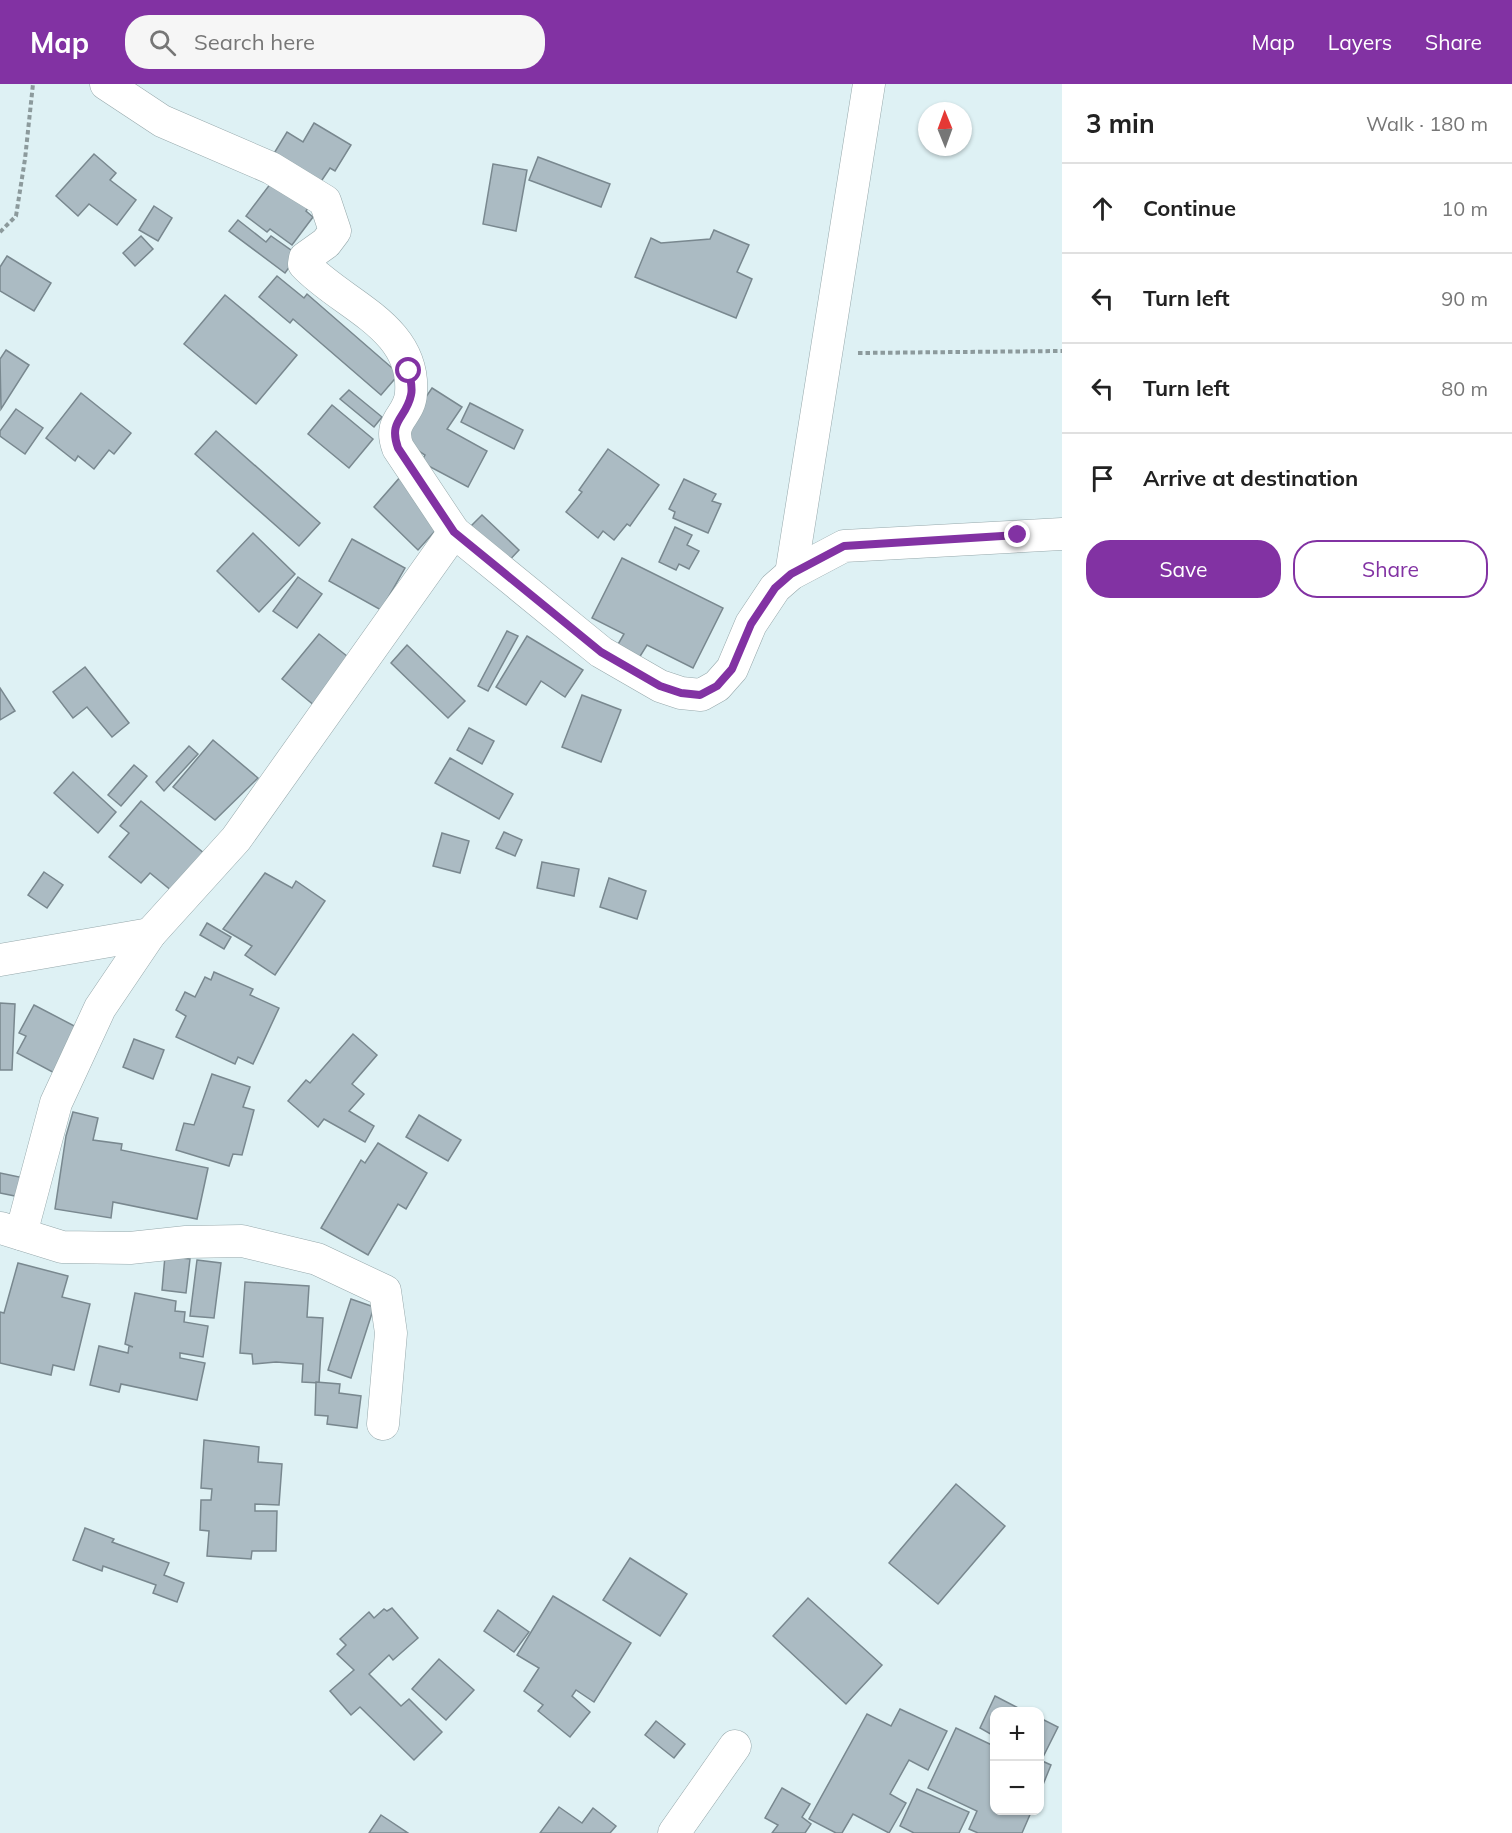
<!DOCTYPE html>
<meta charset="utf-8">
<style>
body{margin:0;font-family:Mulish,sans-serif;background:#f6f6f6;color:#222}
.controls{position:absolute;right:18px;bottom:18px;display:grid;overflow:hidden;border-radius:12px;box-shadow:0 2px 4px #0004}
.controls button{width:54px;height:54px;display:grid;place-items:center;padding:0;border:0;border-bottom:2px solid #e0e0e0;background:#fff;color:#222;font:30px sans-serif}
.compass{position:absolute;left:918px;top:18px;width:54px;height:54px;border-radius:50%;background:#fff;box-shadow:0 2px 4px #0004;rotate:359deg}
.stop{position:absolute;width:18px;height:18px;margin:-14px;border:4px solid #8232a3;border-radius:50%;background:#fff}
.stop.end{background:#8232a3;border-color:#fff;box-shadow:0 2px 6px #0008}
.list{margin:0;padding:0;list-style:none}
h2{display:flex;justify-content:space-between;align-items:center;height:78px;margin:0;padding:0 24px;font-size:26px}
h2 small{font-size:20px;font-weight:400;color:#767676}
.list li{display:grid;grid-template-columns:39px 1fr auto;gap:18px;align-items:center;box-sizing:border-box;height:90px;padding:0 24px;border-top:2px solid #e0e0e0}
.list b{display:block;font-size:22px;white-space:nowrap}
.list em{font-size:20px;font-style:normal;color:#767676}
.actions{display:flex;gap:12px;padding:18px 24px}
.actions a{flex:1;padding:14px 0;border:2px solid #8232a3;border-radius:24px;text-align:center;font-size:21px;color:#8232a3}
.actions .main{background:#8232a3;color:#fff}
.icon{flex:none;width:33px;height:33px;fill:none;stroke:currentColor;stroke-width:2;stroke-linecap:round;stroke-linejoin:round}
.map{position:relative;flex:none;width:1062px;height:1749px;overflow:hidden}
header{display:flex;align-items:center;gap:36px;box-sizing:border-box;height:84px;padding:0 30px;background:#8232a3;color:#fff}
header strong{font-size:28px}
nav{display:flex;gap:33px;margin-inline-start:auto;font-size:21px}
.search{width:420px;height:54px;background:#f6f6f6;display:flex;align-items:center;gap:15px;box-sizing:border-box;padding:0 21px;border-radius:24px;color:#767676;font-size:22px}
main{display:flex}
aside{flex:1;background:#fff}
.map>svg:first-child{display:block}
</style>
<header>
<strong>Map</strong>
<div class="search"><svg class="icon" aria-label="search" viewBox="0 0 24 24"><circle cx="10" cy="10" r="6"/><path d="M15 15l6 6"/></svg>Search here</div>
<nav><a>Map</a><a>Layers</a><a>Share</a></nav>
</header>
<main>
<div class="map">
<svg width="1062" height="1749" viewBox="0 0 1062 1749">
<rect width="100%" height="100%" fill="#def1f4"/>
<g fill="#abbbc3" stroke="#79888f" stroke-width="1.5">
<polygon points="314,39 351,61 335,87 330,84 320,99 273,71 287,48 303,58"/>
<polygon points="94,70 116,89 110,96 136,116 117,141 89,120 78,132 56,112"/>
<polygon points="538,73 610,100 601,123 529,96"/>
<polygon points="493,80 527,86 516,147 483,140"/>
<polygon points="277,91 313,117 306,127 313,133 292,161 270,145 267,148 246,132"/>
<polygon points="154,122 172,134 158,157 139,146"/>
<polygon points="238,136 266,158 271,152 298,171 285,189 229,147"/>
<polygon points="714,146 749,161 737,188 752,195 736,234 635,193 651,154 661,159 710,155"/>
<polygon points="141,152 153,165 135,182 123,169"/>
<polygon points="7,172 51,199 34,227 0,207 0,183"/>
<polygon points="277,192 304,214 307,210 399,290 381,311 293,235 290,239 259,213"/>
<polygon points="225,211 297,271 256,320 184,260"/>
<polygon points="6,266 29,281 1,325 0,275"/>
<polygon points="432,304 462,323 447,345 487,367 468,403 421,378 425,371 398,354"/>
<polygon points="349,306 382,333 374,343 340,315"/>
<polygon points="81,309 131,349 114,370 109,366 94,385 78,372 75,377 46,354"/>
<polygon points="470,319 523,346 514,365 461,338"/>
<polygon points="332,321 373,355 349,384 308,350"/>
<polygon points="16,325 43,344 25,370 0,352 0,347"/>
<polygon points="216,347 320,439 299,462 195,370"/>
<polygon points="608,365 659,401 630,442 627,440 614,456 603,447 598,454 566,428 582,408 579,406"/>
<polygon points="402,391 444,437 418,466 374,423"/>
<polygon points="684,395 716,410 712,417 721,420 708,449 673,434 675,428 669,425"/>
<polygon points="482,431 519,466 504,482 466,447"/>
<polygon points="675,443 692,451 687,461 699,467 689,485 679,480 676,486 659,478"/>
<polygon points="253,449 295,490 259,528 217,487"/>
<polygon points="352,455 405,484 381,526 329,497"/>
<polygon points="622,474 723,524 693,584 647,561 639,574 617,562 624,550 592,534"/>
<polygon points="298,493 322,510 297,544 273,527"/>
<polygon points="507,547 518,552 488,607 478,602"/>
<polygon points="319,550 352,576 315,622 282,595"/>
<polygon points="527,552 583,586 565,613 541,597 526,621 496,603"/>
<polygon points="407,561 465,617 448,634 391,579"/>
<polygon points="85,583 129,639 112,653 87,623 73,634 53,608"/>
<polygon points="0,604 15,627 0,636"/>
<polygon points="582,611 621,626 601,678 562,663"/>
<polygon points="469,644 494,657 482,680 457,666"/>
<polygon points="213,656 258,694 215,736 173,703"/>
<polygon points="189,662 198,670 164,707 156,698"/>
<polygon points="450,674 513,710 499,735 435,699"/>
<polygon points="134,681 147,692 121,722 108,711"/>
<polygon points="73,688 116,728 98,749 54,709"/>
<polygon points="141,717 211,775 172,807 150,789 141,799 109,773 129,749 120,742"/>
<polygon points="504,748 522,756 515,772 496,764"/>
<polygon points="442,749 469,757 460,789 433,782"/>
<polygon points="542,778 579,785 574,812 537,804"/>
<polygon points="44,788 63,801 47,824 28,811"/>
<polygon points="265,789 292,804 296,797 325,817 275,891 245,871 252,862 223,845"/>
<polygon points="609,794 646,807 637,835 600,823"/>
<polygon points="207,839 231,853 224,865 200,851"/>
<polygon points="214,888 253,905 250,911 279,924 253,980 238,973 235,980 176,953 186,932 176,926 185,908 195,913 205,893 211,896"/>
<polygon points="0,919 15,920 12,986 0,986"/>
<polygon points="34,921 84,947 60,992 17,969 26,952 19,949"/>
<polygon points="353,950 377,971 352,1000 364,1010 349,1027 374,1042 365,1058 324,1035 318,1043 288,1017 306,996 310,999"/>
<polygon points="134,955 164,966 153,995 123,983"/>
<polygon points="212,990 250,1003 243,1023 254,1026 242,1071 233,1070 229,1082 176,1066 184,1039 194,1041"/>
<polygon points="73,1028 98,1034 93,1056 122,1060 121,1066 208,1084 197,1135 113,1118 111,1134 55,1125 66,1052"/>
<polygon points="419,1031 461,1056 448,1077 406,1053"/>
<polygon points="378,1059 427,1089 406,1125 398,1120 368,1171 321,1144 361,1076 365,1079"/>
<polygon points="0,1089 29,1095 25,1114 0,1109"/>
<polygon points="165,1172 190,1175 186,1209 162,1206"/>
<polygon points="197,1176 221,1179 214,1234 190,1232"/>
<polygon points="18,1179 68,1192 62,1213 90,1220 74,1286 53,1281 51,1291 0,1279 0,1228 4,1229"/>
<polygon points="245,1198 309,1202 307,1233 323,1234 319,1299 302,1298 303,1280 276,1278 253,1280 252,1270 240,1269"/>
<polygon points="135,1209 176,1217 175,1227 185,1228 184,1238 208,1242 203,1273 180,1269 180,1274 205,1279 197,1316 121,1300 119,1308 90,1301 99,1262 128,1269 129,1262 133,1263 125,1260"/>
<polygon points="351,1215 374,1223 351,1294 328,1286"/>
<polygon points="316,1298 340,1300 339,1309 361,1312 357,1344 327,1340 328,1332 315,1331"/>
<polygon points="204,1356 259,1363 258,1378 282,1380 279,1421 255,1420 255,1427 277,1427 276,1467 252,1467 251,1475 207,1472 209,1447 200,1446 201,1416 211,1416 212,1405 201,1404"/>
<polygon points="956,1400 1005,1442 938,1520 889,1479"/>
<polygon points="85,1444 114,1455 112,1458 169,1479 164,1491 184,1499 177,1518 153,1509 156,1501 103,1482 102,1487 73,1476"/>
<polygon points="630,1474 687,1510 660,1552 603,1516"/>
<polygon points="553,1512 631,1559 594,1618 576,1606 572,1612 590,1628 570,1653 538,1627 543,1621 524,1607 539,1584 517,1571"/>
<polygon points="808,1514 882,1581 846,1620 773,1552"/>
<polygon points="392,1524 418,1554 393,1576 389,1571 369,1590 401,1622 409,1615 442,1648 414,1676 360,1623 351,1631 330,1607 354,1586 337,1570 346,1561 340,1555 369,1528 374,1534 384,1525 387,1527"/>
<polygon points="498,1526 529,1548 514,1568 484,1547"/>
<polygon points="439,1575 474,1606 446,1636 412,1605"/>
<polygon points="995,1612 1026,1628 994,1628 994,1652 980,1644"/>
<polygon points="900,1625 947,1647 928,1686 909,1676 890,1710 906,1719 889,1749 853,1730 842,1749 836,1749 809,1735 867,1630 891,1642"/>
<polygon points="1040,1634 1058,1643 1042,1675 1040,1674"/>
<polygon points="656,1637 685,1660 674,1674 645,1651"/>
<polygon points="956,1644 994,1662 994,1726 1032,1726 1022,1749 978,1749 969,1745 977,1727 928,1704"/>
<polygon points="1040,1676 1051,1681 1040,1708"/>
<polygon points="782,1704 810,1720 802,1733 811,1740 805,1749 772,1749 778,1741 765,1734"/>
<polygon points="917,1705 969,1728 959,1749 914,1749 900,1742"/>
<polygon points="559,1723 582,1739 593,1724 616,1742 610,1749 540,1749"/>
<polygon points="381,1731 408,1749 369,1749"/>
</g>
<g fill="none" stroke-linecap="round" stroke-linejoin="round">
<g stroke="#96a8ab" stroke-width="33">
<g id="street">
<path d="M106,0l56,37 109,47 54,33 10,30 -9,12 -21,15 -1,6c38,41 112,62 107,129 -1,24 -24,26 -13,55l56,84 147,120 59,34 21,7 20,2 16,-9 15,-17 19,-45 24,-36 16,-14 53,-28 218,-12"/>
<polyline points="791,490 869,0"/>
<polyline points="0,876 150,850"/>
<polyline points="1,1144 62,1163 130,1164 186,1158 242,1157 317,1175 385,1207 391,1249 383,1340"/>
<polyline points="21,1150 56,1019 100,924 150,850 236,755 454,448"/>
<polyline points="674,1749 735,1662"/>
</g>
</g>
<g stroke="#8c9a9c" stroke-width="4" stroke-dasharray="4.5 3" stroke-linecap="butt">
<polyline points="0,148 16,132 25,75 33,0"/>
<polyline points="858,269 1062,267"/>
</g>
<use href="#street" stroke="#fff" stroke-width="32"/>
</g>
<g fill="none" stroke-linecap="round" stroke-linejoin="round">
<path stroke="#8232a3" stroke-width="8" d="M409,287c1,7 4,17 2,24 -5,24 -23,25 -13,53l56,84 147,120 59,34 21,7 19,2 17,-9 15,-17 19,-45 24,-36 16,-14 53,-28 174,-11"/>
</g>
</svg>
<div class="controls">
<button>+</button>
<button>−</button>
</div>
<svg class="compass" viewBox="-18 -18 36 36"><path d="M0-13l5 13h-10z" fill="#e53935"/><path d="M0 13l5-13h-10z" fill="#767676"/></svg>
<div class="stop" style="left:409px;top:287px"></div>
<div class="stop end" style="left:1018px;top:451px"></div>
</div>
<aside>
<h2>3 min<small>Walk · 180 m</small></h2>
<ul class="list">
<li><svg class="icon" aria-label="ahead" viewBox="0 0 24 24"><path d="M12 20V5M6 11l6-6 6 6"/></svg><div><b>Continue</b></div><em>10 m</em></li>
<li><svg class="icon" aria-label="left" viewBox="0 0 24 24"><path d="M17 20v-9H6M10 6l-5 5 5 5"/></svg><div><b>Turn left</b></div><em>90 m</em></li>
<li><svg class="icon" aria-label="left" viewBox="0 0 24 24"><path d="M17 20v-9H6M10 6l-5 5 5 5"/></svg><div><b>Turn left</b></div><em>80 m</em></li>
<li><svg class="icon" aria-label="arrive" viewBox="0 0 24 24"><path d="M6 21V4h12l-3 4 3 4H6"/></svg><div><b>Arrive at destination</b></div></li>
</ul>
<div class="actions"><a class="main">Save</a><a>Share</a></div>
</aside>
</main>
